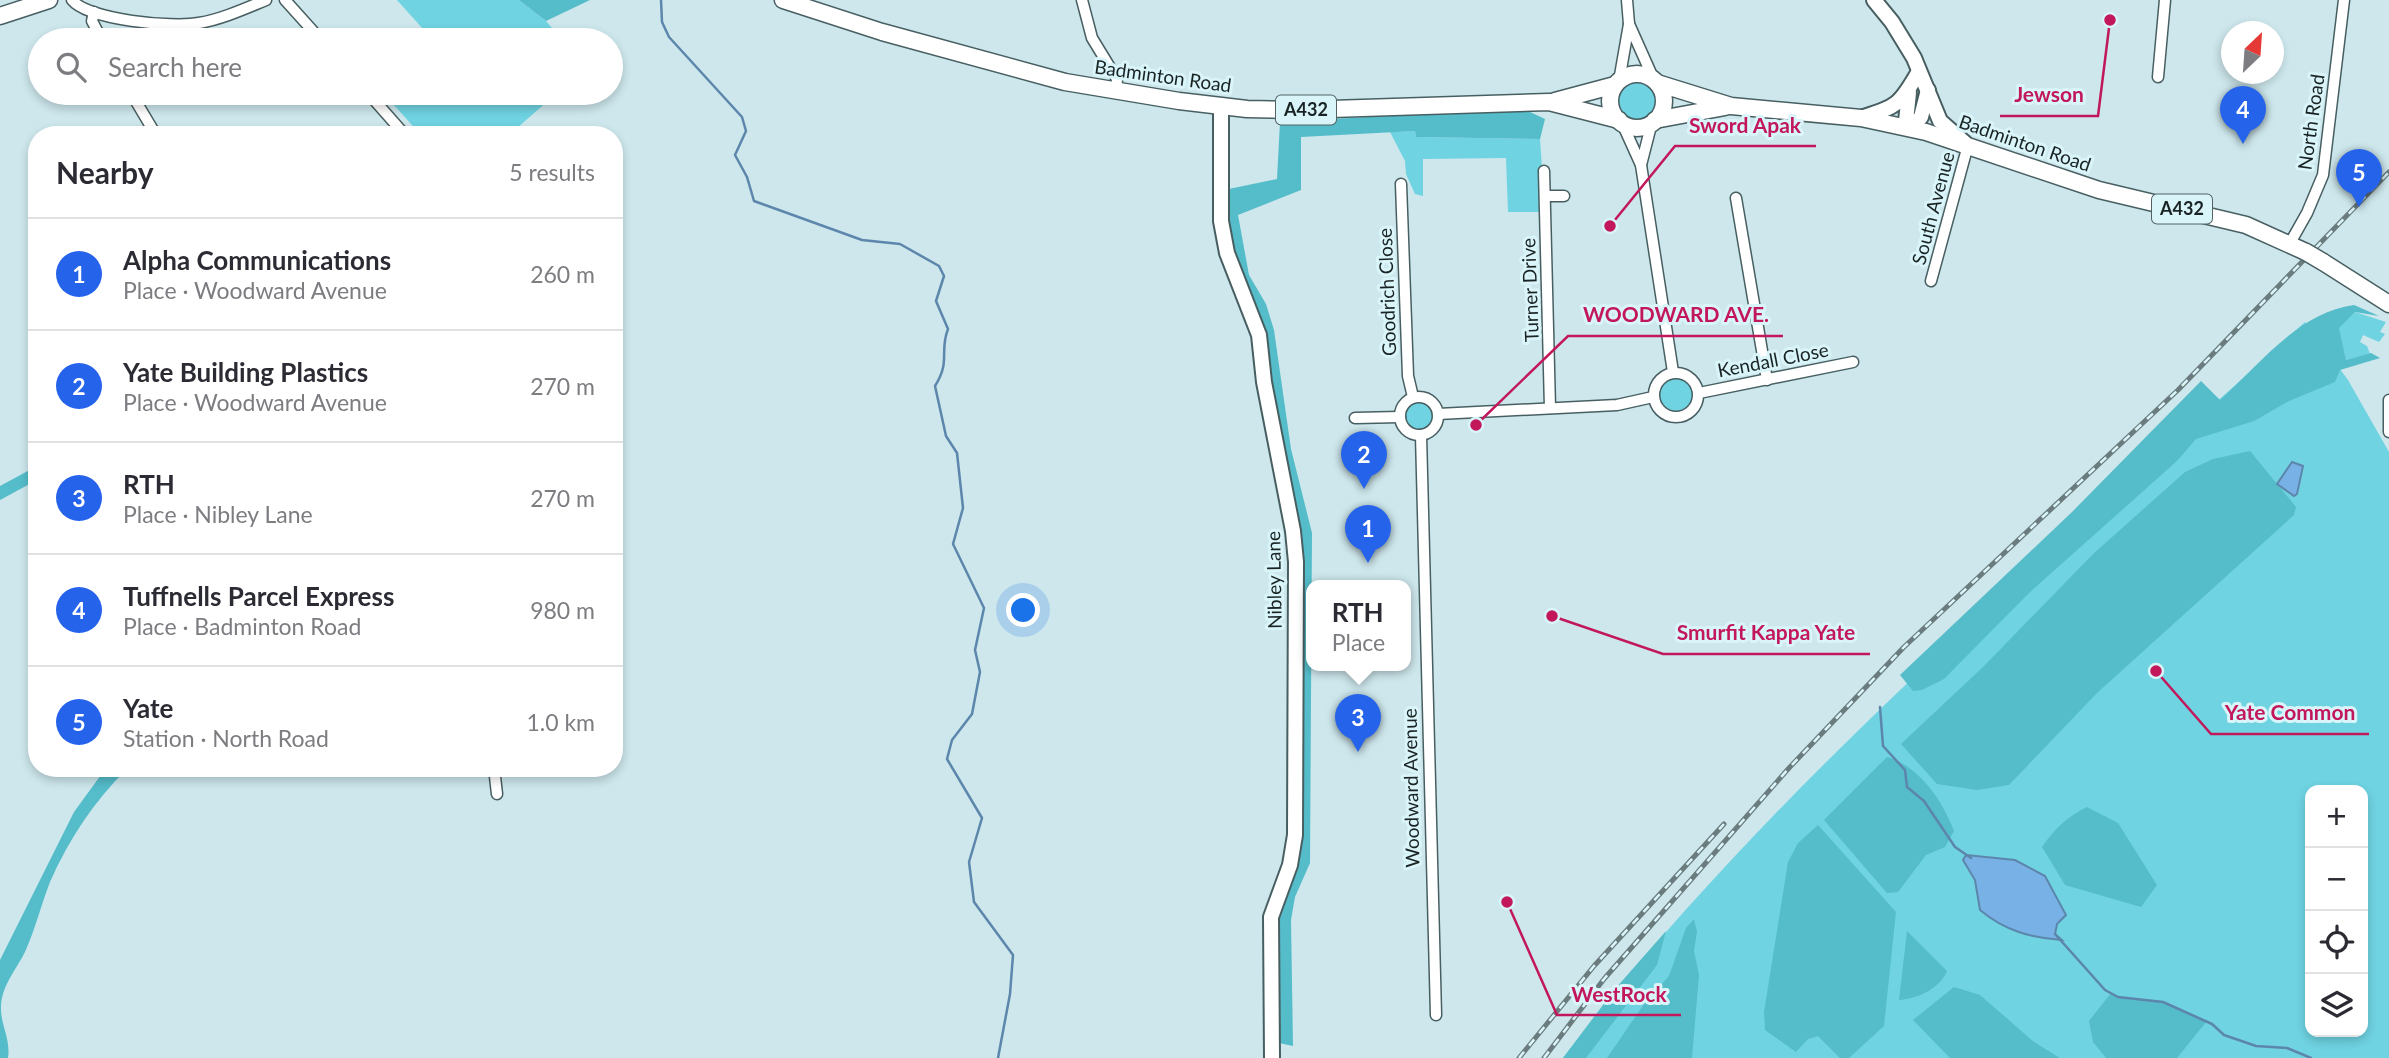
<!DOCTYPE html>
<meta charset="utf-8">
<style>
body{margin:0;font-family:Lato,sans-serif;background:#f2f2f3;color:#2b2b33}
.controls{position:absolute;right:21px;bottom:21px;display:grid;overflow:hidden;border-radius:14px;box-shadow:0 4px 10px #0003}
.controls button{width:63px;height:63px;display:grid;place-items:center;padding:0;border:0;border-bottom:2px solid #e1e1e2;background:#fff;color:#2b2b33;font:35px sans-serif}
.compass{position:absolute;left:2221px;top:21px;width:63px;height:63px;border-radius:50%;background:#fff;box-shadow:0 4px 10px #0003;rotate:25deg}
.you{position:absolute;left:1024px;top:611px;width:24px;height:24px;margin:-18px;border:5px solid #fff;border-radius:50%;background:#1a73e8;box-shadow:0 0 0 10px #1a73e833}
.badge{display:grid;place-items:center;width:46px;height:46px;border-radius:50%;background:#2563eb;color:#fff;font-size:23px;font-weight:700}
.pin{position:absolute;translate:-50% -58px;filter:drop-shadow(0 2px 4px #0008)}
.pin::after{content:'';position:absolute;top:37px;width:24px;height:21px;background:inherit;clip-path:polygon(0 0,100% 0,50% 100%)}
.popup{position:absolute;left:1306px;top:580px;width:105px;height:91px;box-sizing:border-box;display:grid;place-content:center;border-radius:14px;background:#fff;filter:drop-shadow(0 2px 5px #0005);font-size:23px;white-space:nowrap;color:#7c7c81}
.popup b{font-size:26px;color:#2b2b33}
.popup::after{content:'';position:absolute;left:50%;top:100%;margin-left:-14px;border:14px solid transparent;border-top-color:#fff}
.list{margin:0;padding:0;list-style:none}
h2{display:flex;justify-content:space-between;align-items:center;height:91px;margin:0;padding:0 28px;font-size:30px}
h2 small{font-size:23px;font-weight:400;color:#7c7c81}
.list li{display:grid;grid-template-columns:46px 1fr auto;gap:21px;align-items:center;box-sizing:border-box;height:112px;padding:0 28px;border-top:2px solid #e1e1e2}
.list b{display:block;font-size:26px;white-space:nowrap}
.list p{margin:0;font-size:23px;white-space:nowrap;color:#7c7c81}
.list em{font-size:23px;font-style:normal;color:#7c7c81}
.icon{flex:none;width:38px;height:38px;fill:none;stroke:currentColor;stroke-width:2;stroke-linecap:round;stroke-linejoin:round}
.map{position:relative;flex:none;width:2389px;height:1058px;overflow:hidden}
.search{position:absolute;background:#fff;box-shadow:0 4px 10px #0003;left:28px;top:28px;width:595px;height:77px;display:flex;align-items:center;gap:18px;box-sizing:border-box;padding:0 24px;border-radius:38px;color:#7c7c81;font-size:26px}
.panel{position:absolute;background:#fff;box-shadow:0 4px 10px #0003;left:28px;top:126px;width:595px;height:651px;border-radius:28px}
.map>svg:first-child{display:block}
</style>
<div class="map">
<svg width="2389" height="1058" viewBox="0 0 2389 1058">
<rect width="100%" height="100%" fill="#cde7ec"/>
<g fill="#6fd3e2" fill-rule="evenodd">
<polygon points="397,0 519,0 546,21 562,40 405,40 423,29"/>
<circle cx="1637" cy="101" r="20"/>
<polygon points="383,93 557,93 509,135 421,135"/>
<polygon points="1415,131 1416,137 1540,139 1545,212 1508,212 1506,158 1423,159 1423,196 1415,194 1406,174 1405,161 1390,132"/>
<polygon points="2355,312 2386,322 2380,332 2385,334 2379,342 2363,335 2360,342 2367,346 2370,354 2346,360 2338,327"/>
<path d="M2305,322l43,58 41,72v606h-826c212,-277 485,-502 742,-736zM2310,790h53v242h-53z"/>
<circle cx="1676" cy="396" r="18"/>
<circle cx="1419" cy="416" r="14"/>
</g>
<g fill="#55bcca">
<polygon points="519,0 590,0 546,21"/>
<polygon points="1488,110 1530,112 1545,119 1540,139 1416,137 1415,131 1301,137 1301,190 1238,215 1249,275 1266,304 1274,330 1291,449 1312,533 1310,863 1295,897 1291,920 1293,1046 1279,1043 1278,915 1302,837 1300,668 1302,561 1223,211 1224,190 1277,179 1280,122"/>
<path d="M2354,305l25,11 -24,-4 -16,16 7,32 25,-7 9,5 -40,12 -5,12 -46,19 -35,20 -58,18 -19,22 -148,132 -85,86 -22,11 -9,1 -13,-16 172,-163 129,-131 19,19c40,-36 79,-88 134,-95z"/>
<polygon points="2250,451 2296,507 2294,515 2097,693 2009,785 1977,790 1937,784 1901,744 1984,666 2093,554 2185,472 2213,459"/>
<polygon points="37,466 37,480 0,500 0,486"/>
<path d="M1887,757c32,9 56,44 67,74l-9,16 -19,8 -28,37 -11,1 -63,-73z"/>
<path d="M106,768h22c-34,33 -59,71 -78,114 -9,23 -15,48 -25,70 -9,18 -23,33 -24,54 -1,18 10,33 7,52h-8v-98l74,-148z"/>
<path d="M2087,807l31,16 39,62 -16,22 -76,-22 -23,-38c13,-19 25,-30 45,-40z"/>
<polygon points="1818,825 1896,912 1884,1026 1849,1058 1840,1058 1818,1036 1808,1039 1796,1052 1765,1030 1764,1012 1788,862 1798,843"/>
<polygon points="1694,919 1697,932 1694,951 1699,975 1692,1058 1607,1058 1644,1004 1669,976 1686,928"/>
<polygon points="1666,931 1657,965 1586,1058 1563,1058 1615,989"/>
<path d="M1907,931l40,40c-7,18 -31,28 -48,29z"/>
<polygon points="1954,987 1980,995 2034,1042 2060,1058 1950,1058 1913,1020"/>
<polygon points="2111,993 2118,997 2163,1002 2207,1021 2177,1058 2106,1058 2093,1042 2089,1021"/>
</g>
<g fill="#78b1e5" stroke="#5c86ab" stroke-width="2">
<polygon points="2292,462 2303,466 2297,494 2294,496 2277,484"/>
<path d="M1966,855l49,5 30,16 21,39 -9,9 -2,10 7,6c-32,-2 -58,-10 -82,-30l-5,-30 -12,-20z"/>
</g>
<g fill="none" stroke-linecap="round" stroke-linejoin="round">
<g stroke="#5c86ab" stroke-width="2.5">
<path d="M661,0l1,22 7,15 73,80 4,14 -11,24 12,22 7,24 108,39 38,4 39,22 5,10 -8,25 12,28c-9,23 3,32 -13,57l11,50 11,17 6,55 -10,36 31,64 -9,42 5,22 -8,42 -20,26 -5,19 35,59 -13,44 5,40 39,53 -3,39 -12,64"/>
<polyline points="1880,707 1883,746 1905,770 1907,787 1924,801 1955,847 1971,858"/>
<polyline points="2055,934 2105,990 2118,997 2163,1002 2212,1024 2224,1035 2256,1046 2287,1048 2311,1058"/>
</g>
<g stroke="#485f62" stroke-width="13">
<g id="street">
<path d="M72,0c16,20 101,28 127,23 23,-4 45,-14 67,-23"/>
<polyline points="285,0 321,40"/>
<polyline points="1082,0 1092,38 1117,79 1116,92"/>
<polyline points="94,12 92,21 102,40"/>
<polyline points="1629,24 1654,80"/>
<polyline points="2158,77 2165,0"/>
<polyline points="1619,81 1629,24 1627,0"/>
<polyline points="131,93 156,135"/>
<polyline points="368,93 405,135"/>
<polyline points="1622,123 1641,165 1673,372"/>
<polyline points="1641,165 1652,122"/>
<polyline points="1544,171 1550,408"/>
<polyline points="1401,184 1408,376 1413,397"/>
<polyline points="1545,196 1564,196"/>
<polyline points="1736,198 1767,380"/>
<polyline points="2290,243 2307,213 2323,175 2344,0"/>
<polyline points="1931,281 1968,145"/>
<circle cx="1676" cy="395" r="22"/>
<polyline points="1699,393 1853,362"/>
<circle cx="1419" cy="416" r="19"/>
<polyline points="2389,400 2389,432"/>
<polyline points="1438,414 1617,405 1653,397"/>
<polyline points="1355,418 1400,417"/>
<polyline points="1421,435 1436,1015"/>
<polyline points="494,768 497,794"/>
</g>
</g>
<g stroke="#485f62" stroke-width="18">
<g id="secondary">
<polyline points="1874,0 1892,22 1914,58 1940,121 1965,143"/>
<polyline points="1909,93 1906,121 1911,128 1921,117 1928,90"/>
<polyline points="1221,107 1221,221 1227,253 1259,335 1264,382 1293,531 1296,562 1295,835 1290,865 1271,917 1272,1058"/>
<path d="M1861,118c36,-12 38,-12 57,-45"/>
</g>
</g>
<g stroke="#485f62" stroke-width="19">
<g id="primary">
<polyline points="783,0 882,32 1065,82 1179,101 1247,109 1300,110 1549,102 1619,120"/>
<polyline points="0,16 49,0"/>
<circle cx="1637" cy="101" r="27"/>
<polyline points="1657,83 1731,106 1861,118 1926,132 2099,190 2246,225 2306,252"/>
<polyline points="1555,101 1615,85"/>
<polyline points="1655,120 1725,107"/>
<polyline points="2323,262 2389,304"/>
</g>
</g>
<use href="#street" stroke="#fff" stroke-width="10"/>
<use href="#secondary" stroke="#fff" stroke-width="14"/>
<use href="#primary" stroke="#fff" stroke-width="16"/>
<g stroke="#6b7c7f" stroke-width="5">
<g id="rail">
<polyline points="1519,1058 1594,966 1724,824"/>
<polyline points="1544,1058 1604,979 1789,768 1904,647 2178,390 2389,172"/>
</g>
</g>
<use href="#rail" stroke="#daf5f9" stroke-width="2.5" stroke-dasharray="8" stroke-linecap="butt"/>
<g stroke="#485f62" stroke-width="19" stroke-linecap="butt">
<polyline id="primary-bridge" points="2306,252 2323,262"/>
</g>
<use href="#primary-bridge" stroke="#fff" stroke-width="16"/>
</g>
<g text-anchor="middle" stroke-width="6" stroke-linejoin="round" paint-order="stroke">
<g fill="#daf5f9" stroke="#536264" stroke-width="2">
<rect x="1276" y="95.5" width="60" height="29" rx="5"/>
<rect x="2152" y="194.5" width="60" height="29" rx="5"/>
</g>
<g font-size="18" font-weight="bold" fill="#192324">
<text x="1306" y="116">A432</text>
<text x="2182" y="215">A432</text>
</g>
<g font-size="19" fill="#192324" stroke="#daf5f9">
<text transform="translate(1163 76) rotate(8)" y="7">Badminton Road</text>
<text transform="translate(2311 122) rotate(-82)" y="7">North Road</text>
<text transform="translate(2025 143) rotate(19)" y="7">Badminton Road</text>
<text transform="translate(1933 208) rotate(-75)" y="7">South Avenue</text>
<text transform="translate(1530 290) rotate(-92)" y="7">Turner Drive</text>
<text transform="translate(1387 292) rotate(-92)" y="7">Goodrich Close</text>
<text transform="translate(1773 360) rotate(-11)" y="7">Kendall Close</text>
<text transform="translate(1274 580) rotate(-91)" y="7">Nibley Lane</text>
<text transform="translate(1411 788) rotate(-91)" y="7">Woodward Avenue</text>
</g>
</g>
<path fill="none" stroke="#c2185b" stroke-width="2.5" d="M2110 20L2098 116H2000M1610 226L1675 146H1816M1476 425L1568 336H1783M1552 616L1663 654H1870M2156 671L2211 734H2369M1507 902L1557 1015H1681"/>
<g fill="#c2185b" stroke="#daf5f9" stroke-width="2.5">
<circle cx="2110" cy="20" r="7"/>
<circle cx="1610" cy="226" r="7"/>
<circle cx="1476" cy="425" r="7"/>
<circle cx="1552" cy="616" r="7"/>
<circle cx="2156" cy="671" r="7"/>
<circle cx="1507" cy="902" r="7"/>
</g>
<g font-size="21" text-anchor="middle" font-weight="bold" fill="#c2185b" stroke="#daf5f9" stroke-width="6" stroke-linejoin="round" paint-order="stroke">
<text x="2049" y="102">Jewson</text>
<text x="1745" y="133">Sword Apak</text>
<text x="1676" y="322">WOODWARD AVE.</text>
<text x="1766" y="640">Smurfit Kappa Yate</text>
<text x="2290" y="720">Yate Common</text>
<text x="1619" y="1002">WestRock</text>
</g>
</svg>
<div class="controls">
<button>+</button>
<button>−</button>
<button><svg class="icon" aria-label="locate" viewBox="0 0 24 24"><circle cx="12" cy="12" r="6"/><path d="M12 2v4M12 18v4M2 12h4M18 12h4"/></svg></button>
<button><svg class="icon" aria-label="layers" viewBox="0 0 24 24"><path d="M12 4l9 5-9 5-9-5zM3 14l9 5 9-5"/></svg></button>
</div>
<svg class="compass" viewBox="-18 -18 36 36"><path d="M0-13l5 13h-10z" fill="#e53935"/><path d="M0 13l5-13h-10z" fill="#7c7c81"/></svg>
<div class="you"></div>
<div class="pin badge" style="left:1368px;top:563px">1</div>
<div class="pin badge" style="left:1364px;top:489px">2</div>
<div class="pin badge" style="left:1358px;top:752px">3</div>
<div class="popup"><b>RTH</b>Place</div>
<div class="pin badge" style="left:2243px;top:144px">4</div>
<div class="pin badge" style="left:2359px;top:207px">5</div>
<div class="search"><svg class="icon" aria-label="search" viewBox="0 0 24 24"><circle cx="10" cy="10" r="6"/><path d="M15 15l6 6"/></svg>Search here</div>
<section class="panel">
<h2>Nearby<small>5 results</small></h2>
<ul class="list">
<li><span class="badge">1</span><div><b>Alpha Communications</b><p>Place · Woodward Avenue</p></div><em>260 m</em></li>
<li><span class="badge">2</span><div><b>Yate Building Plastics</b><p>Place · Woodward Avenue</p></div><em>270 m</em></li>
<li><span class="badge">3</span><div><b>RTH</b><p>Place · Nibley Lane</p></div><em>270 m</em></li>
<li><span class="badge">4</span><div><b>Tuffnells Parcel Express</b><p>Place · Badminton Road</p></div><em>980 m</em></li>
<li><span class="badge">5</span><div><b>Yate</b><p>Station · North Road</p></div><em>1.0 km</em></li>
</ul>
</section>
</div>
